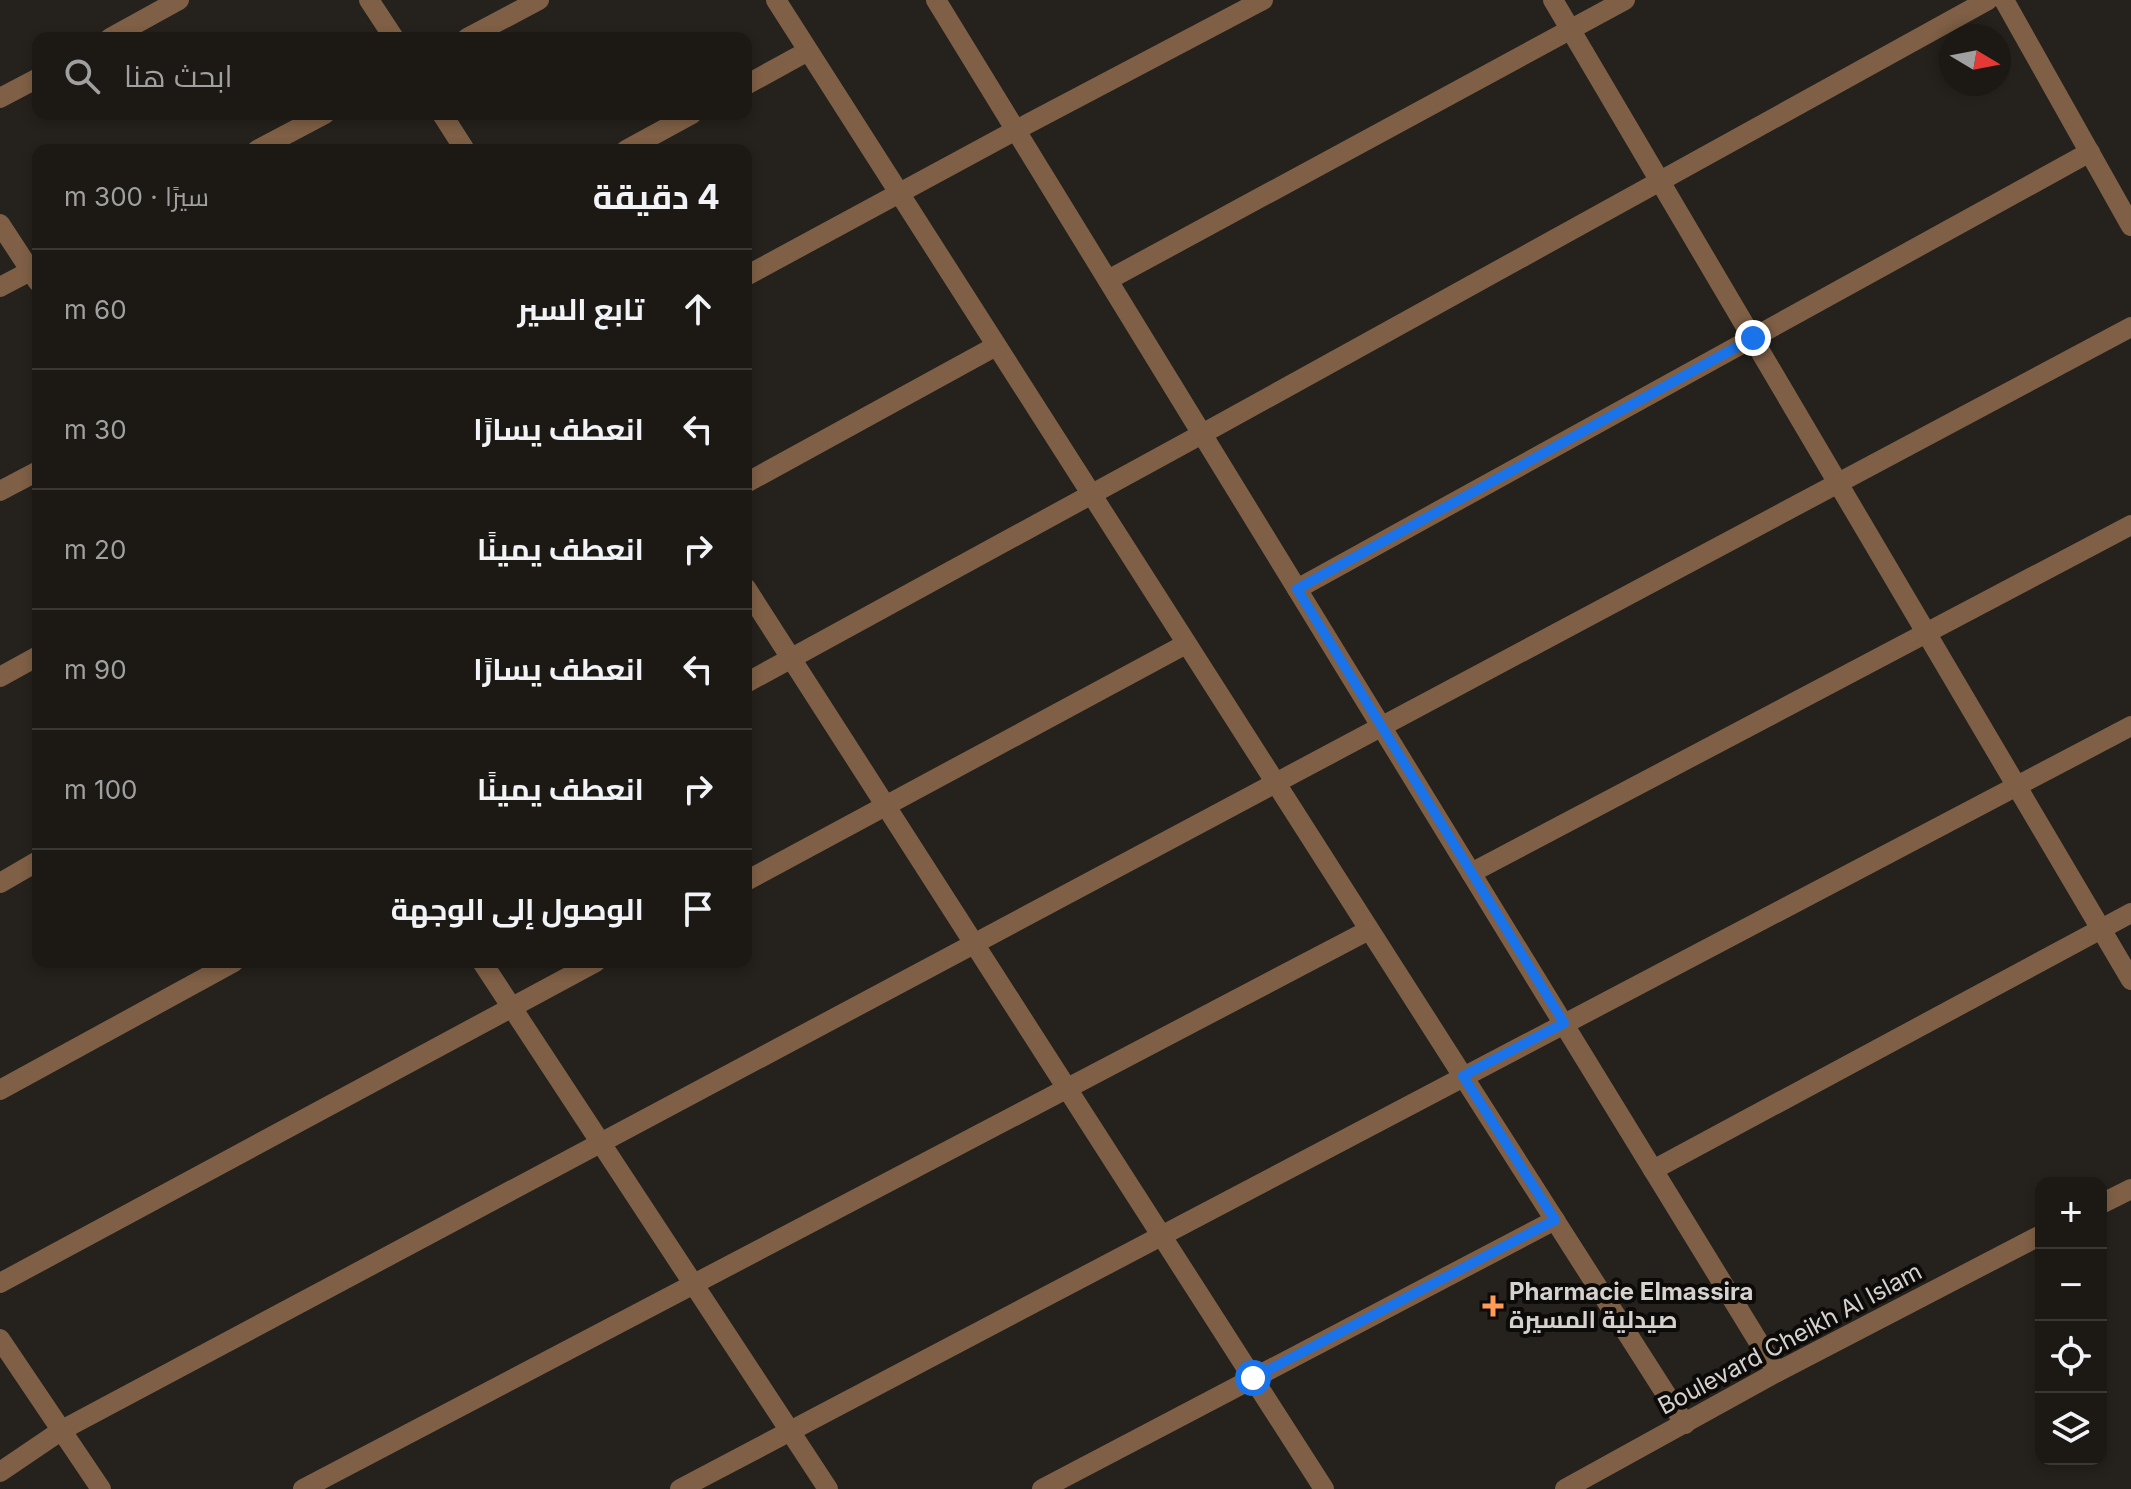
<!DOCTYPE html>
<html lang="ar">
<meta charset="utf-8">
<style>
body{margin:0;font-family:Inter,Cairo,sans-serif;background:#25221e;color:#f1f3f6;direction:rtl}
.controls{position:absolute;right:24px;bottom:24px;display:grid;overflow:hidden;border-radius:16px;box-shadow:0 4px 12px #0003}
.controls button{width:72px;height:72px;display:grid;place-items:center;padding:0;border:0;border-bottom:2px solid #3a3834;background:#1c1915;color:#f1f3f6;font:40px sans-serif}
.compass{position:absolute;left:1939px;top:24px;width:72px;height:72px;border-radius:50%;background:#1c1915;box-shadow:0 4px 12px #0003;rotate:100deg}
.stop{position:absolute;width:24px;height:24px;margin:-18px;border:6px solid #1a73e8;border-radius:50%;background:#fff}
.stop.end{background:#1a73e8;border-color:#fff;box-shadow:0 2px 8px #0008}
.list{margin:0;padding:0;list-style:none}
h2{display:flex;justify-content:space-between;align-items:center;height:104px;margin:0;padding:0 32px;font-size:34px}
h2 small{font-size:26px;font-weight:400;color:#a0a0a0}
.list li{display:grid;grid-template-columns:52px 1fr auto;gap:24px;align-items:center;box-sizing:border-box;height:120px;padding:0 32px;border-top:2px solid #3a3834}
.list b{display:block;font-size:30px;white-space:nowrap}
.list em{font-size:26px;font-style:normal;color:#a0a0a0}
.icon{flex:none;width:44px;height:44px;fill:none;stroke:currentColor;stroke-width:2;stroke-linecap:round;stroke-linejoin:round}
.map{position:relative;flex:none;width:2131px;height:1489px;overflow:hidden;direction:ltr}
.search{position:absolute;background:#1c1915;box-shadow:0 4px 12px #0003;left:32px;top:32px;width:720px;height:88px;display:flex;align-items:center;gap:20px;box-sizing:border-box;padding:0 28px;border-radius:16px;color:#a0a0a0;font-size:30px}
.panel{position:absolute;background:#1c1915;box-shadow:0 4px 12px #0003;left:32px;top:144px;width:720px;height:824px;border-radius:16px;direction:rtl}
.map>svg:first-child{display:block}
</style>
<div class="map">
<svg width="2131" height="1489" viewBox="0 0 2131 1489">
<rect width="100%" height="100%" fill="#25211c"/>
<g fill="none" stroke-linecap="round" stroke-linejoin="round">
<g stroke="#7f6046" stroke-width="20">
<polyline points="369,0 394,38"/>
<polyline points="776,0 1685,1424"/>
<polyline points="936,0 1777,1372"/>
<polyline points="1553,0 2131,980"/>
<polyline points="2004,0 2131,226"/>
<polyline points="110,38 179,0"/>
<polyline points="467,38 539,0"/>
<polyline points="746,85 808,51"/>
<polyline points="0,98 38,78"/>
<polyline points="442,114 465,150"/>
<polyline points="257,150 325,114"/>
<polyline points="626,150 692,114"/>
<polyline points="0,224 38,282"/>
<polyline points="746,276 1016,130 1263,0"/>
<polyline points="1108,280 1625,0"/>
<polyline points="0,287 38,267"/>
<polyline points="746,483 996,346"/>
<polyline points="0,491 38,471"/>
<polyline points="746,588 1324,1489"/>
<polyline points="1297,589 2090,152"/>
<polyline points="0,677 38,656"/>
<polyline points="746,683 1202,434 1988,0"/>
<polyline points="1471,873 2131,525"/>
<polyline points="746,881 1186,644"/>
<polyline points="0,883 38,861"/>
<polyline points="482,962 828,1489"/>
<polyline points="0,1090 234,962"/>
<polyline points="1653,1170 2131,913"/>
<polyline points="2101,1204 2131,1189"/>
<polyline points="0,1283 596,962"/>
<polyline points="0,1339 101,1489"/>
<polyline points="0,1472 62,1430 2131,327"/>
<polyline points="303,1489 1369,930"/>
<polyline points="680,1489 2131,726"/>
<polyline points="1042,1489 1555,1220"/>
<polyline points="1565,1489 1777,1372 2041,1235"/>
</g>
</g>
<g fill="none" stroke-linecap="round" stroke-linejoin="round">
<polyline stroke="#1a73e8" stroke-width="10" points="1253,1378 1555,1220 1463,1076 1564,1023 1297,589 1753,338"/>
</g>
<path fill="#fe9c57" stroke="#0d0b09" stroke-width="3" d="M1489 1294h8v8h8v8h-8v8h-8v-8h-8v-8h8z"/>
<g text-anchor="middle" stroke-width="8" stroke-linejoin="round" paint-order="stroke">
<g font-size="24" font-weight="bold" fill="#d4d1ce" stroke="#0d0b09" text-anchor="start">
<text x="1509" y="1300">Pharmacie Elmassira<tspan x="1509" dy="28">صيدلية المسيرة</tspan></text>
</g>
<g font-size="24" fill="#d4d1ce" stroke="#0d0b09">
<text transform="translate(1790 1339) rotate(-28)" y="8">Boulevard Cheikh Al Islam</text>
</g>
</g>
</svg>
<div class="controls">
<button>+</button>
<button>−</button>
<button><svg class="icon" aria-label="locate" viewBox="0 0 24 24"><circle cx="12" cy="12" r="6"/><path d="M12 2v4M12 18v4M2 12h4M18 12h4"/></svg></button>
<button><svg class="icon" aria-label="layers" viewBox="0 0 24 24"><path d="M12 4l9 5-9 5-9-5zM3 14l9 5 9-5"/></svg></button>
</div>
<svg class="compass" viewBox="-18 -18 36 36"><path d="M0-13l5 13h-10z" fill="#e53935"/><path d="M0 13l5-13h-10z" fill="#a0a0a0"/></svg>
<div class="stop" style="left:1253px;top:1378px"></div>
<div class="stop end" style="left:1753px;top:338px"></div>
<div class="search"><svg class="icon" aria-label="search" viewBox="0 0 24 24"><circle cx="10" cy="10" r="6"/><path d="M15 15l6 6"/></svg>ابحث هنا</div>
<section class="panel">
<h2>4 دقيقة<small>سيرًا · 300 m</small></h2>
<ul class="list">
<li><svg class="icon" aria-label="ahead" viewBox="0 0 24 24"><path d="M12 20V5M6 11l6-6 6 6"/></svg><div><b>تابع السير</b></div><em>60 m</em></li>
<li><svg class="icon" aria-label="left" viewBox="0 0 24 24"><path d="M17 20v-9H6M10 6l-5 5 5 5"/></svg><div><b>انعطف يسارًا</b></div><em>30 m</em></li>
<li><svg class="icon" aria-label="right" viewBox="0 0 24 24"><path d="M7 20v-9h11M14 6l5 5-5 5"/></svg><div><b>انعطف يمينًا</b></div><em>20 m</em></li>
<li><svg class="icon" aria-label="left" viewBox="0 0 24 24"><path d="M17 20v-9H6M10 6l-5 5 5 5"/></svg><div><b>انعطف يسارًا</b></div><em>90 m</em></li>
<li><svg class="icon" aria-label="right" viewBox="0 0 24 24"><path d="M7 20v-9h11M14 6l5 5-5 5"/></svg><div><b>انعطف يمينًا</b></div><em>100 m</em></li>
<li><svg class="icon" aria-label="arrive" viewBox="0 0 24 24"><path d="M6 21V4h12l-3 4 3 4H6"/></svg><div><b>الوصول إلى الوجهة</b></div></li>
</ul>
</section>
</div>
